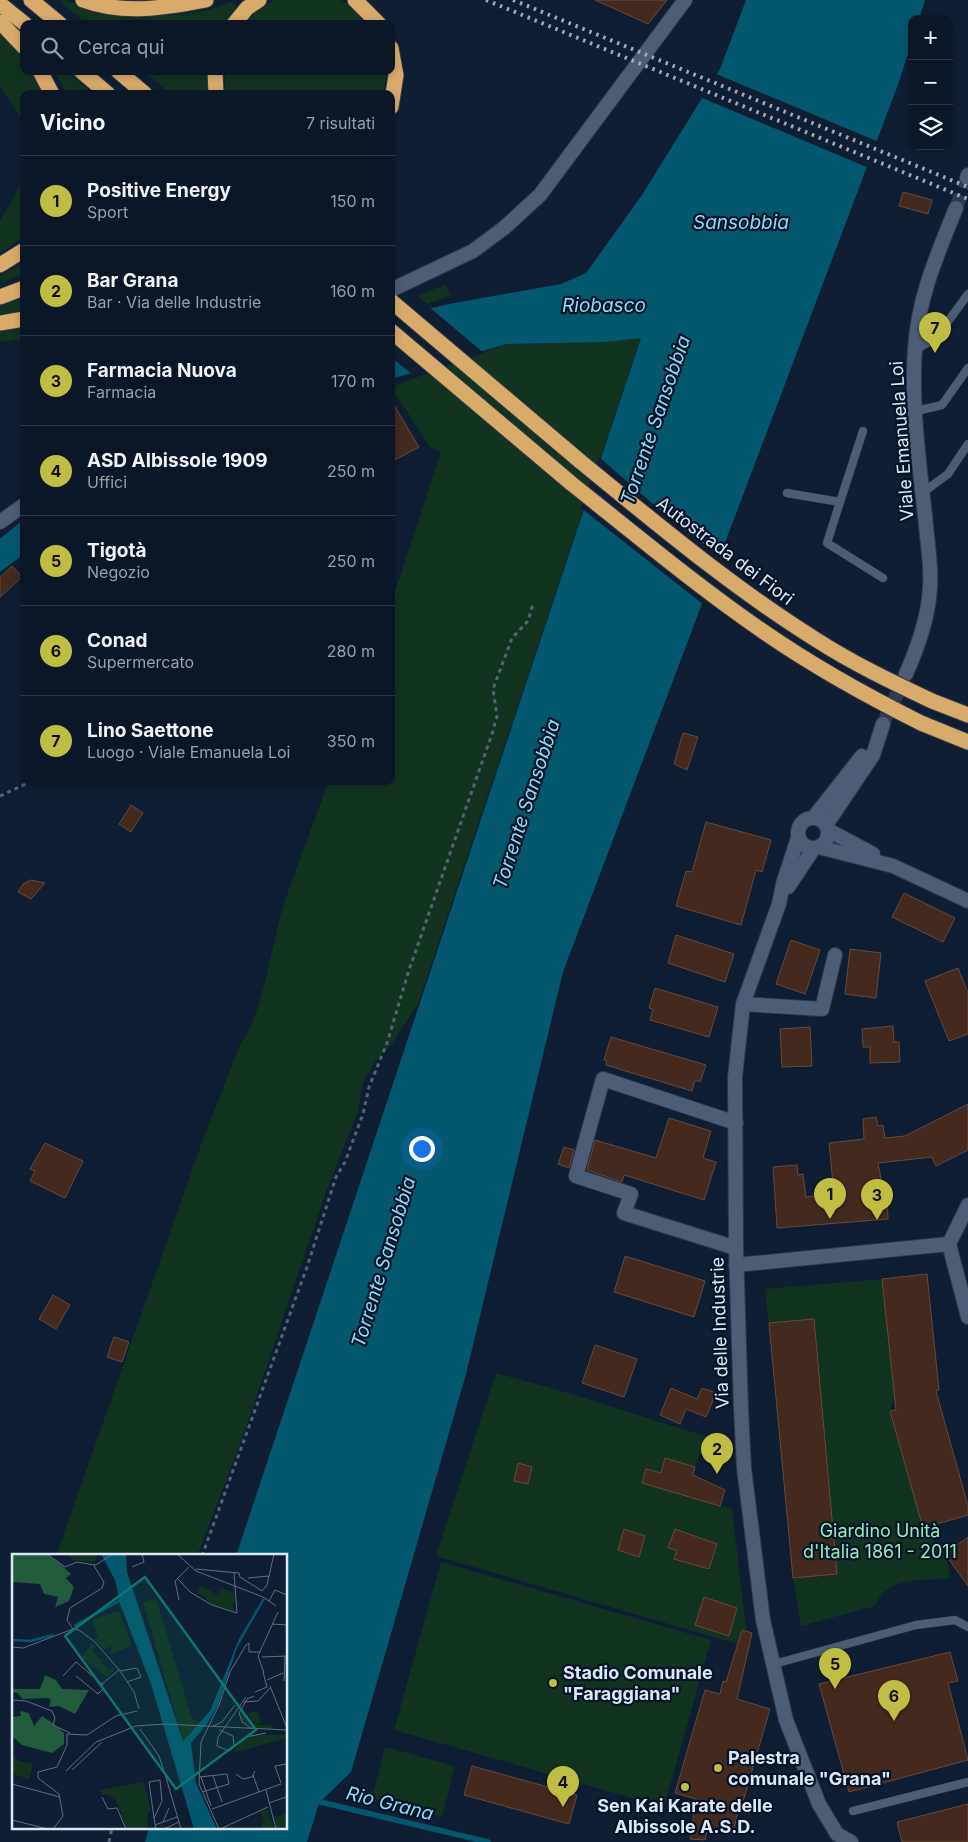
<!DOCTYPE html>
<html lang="it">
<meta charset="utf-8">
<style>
body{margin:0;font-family:Inter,sans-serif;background:#192332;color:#f1f3f6}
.controls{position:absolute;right:15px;top:15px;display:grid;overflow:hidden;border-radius:10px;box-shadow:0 2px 8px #0003}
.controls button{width:45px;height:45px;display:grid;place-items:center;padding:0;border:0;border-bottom:1px solid #2b3543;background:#0b1626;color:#f1f3f6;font:25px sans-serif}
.you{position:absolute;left:421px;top:1148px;width:18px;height:18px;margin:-12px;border:4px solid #fff;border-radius:50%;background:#1a73e8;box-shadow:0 0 0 8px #1a73e833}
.badge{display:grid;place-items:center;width:32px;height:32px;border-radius:50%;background:#bfbe42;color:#111;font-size:16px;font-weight:700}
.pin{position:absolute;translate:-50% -41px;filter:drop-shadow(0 1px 2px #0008)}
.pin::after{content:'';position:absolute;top:26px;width:18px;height:15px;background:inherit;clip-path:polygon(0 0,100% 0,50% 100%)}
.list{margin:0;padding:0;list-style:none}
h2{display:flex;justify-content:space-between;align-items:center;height:65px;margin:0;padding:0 20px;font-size:21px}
h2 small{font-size:16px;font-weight:400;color:#9a9fa7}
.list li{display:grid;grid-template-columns:32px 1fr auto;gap:15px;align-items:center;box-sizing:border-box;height:90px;padding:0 20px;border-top:1px solid #2b3543}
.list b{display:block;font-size:19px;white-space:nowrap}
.list p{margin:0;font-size:16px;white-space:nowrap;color:#9a9fa7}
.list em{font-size:16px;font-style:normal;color:#9a9fa7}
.icon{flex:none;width:28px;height:28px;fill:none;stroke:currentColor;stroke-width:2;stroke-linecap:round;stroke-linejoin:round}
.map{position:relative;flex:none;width:968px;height:1842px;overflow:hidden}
.search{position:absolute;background:#0b1626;box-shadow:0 2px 8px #0003;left:20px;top:20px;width:375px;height:55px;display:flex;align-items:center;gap:12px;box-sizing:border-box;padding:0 18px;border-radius:10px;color:#9a9fa7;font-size:19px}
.panel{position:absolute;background:#0b1626;box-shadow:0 2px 8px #0003;left:20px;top:90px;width:375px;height:695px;border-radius:10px}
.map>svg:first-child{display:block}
</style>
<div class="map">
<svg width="968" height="1842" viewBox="0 0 968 1842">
<rect width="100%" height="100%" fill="#0f1e32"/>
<g fill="#133321">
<polygon points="63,0 135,18 201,12 232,2 237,6 224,24 87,24 62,3"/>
<polygon points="274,0 340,0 355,7 373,24 244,24 256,12"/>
<polygon points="0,28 24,57 24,71 34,71 45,94 24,94 24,123 0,86"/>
<polygon points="54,71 66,71 93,94 67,94"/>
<polygon points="144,71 208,71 208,94 171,94"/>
<polygon points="225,71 387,71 383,94 225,94"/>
<polygon points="24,174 24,237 0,253 0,220 14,198"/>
<polygon points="24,263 24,274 1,283 0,276"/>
<polygon points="446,284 450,296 427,304 417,296"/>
<polygon points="24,298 24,311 0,314 0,305"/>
<polygon points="24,328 24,339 0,342 0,332"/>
<path d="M641,337l-223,667 -26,40 -18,19 -11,20 -5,28 -32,81 -85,250 -44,114h-141l146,-414 38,-97c26,-38 30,-98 44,-142 14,-41 30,-81 45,-122h62v-177l50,-152 -11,-5 -39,-60 115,-43 100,-2z"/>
<path d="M882,1279l13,116 -5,16 33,117 22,26 6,24c-27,3 -65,-2 -76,28l-74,20 -8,-48 44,-5 -10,-114 -58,-136 -4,-34z"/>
<polygon points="496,1373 558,1390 721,1441 721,1454 702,1449 695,1467 665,1458 661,1473 646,1469 642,1483 720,1506 732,1508 745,1621 751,1648 436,1556"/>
<polygon points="441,1562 711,1640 664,1807 394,1730"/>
<polygon points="385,1747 455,1766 442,1817 372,1798"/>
</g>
<g fill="#035870">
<polygon points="746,0 925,0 919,19 912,19 912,41 899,82 563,972 466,1374 351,1772 319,1803 307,1842 145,1842 149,1828 286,1828 286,1556 236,1556 641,338 606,342 506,344 391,379 391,318 449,304 561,284 586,273 642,195 720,69"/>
<polygon points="24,519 24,554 0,572 0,539"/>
</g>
<g fill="#0f1e32">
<polygon points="714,73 879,142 869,168 700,97"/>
<polygon points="429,307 484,353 413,375 391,357 391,315"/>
<polygon points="599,457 668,517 722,558 704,605 581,508"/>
</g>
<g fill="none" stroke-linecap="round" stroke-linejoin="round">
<polyline stroke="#035870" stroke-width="5.5" points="312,1800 488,1842"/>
</g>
<g fill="#442a1e" stroke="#664a3c">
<polygon points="595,0 667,0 648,24"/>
<polygon points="903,192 932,200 928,214 899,206"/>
<polygon points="391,400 419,447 391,462"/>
<polygon points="12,566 22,577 0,597 0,577"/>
<polygon points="683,733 698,737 687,770 674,764"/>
<polygon points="131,805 143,813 131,832 119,824"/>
<polygon points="706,822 771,840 762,872 756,870 741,925 676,906 686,871 692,872"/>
<polygon points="31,880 45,883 31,899 18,892 23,884"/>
<polygon points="904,893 955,918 943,942 892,917"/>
<polygon points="676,935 734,954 725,982 668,963"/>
<polygon points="791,940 820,950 805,994 776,984"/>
<polygon points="850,949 881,953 876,998 845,994"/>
<polygon points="958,968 968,993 968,1034 949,1041 925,981"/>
<polygon points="655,988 718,1007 709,1037 650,1020 653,1009 649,1008"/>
<polygon points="893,1026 894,1042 899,1042 900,1062 870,1063 870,1047 863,1047 862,1029"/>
<polygon points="810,1027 812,1066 782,1067 780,1029"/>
<polygon points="611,1037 706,1065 700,1082 695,1080 692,1091 606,1065 607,1061 604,1060"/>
<polygon points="968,1104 968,1150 936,1166 932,1157 878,1163 883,1190 887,1190 888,1219 777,1228 773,1167 797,1165 798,1175 803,1174 806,1197 834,1194 829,1143 864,1139 863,1119 876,1117 878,1126 883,1125 885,1138 905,1136"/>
<polygon points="669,1118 711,1131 703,1158 716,1162 704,1200 624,1175 622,1182 587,1170 595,1140 656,1158"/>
<polygon points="45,1143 83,1161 65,1198 30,1181 35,1171 30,1169"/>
<polygon points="564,1147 574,1150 569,1168 558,1164"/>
<polygon points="625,1256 705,1281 694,1317 614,1292"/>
<polygon points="927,1274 939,1390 936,1391 968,1506 968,1515 923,1528 890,1411 896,1410 882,1279"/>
<polygon points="53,1295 70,1305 56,1329 39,1319"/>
<polygon points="814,1319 837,1574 793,1578 769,1323"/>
<polygon points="114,1337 129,1342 122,1362 107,1357"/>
<polygon points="595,1345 637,1359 624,1397 582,1383"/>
<polygon points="671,1388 697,1399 702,1388 716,1393 706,1417 686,1409 680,1424 660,1415"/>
<polygon points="665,1458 695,1467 693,1475 725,1490 720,1506 642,1483 646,1469 661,1473"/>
<polygon points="518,1463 532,1467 528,1484 514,1481"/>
<polygon points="624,1529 645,1536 639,1557 618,1550"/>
<polygon points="675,1529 717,1544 709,1569 674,1559 677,1550 668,1548"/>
<polygon points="968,1537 968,1586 945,1554"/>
<polygon points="704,1597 737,1608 729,1636 695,1625"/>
<polygon points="742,1630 752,1633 737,1699 770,1709 740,1812 738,1811 733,1834 707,1831 705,1840 690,1839 696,1799 675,1793 705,1690 720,1694 723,1681 726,1682"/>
<polygon points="950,1652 958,1681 948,1683 968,1760 849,1792 819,1684"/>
<polygon points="472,1766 577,1795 569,1824 464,1795"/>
<polygon points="968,1804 968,1842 902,1842 897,1822"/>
</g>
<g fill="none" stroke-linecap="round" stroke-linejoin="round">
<g stroke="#2e3c4f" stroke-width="14" stroke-dasharray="14 7" stroke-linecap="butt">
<polyline points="956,208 967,178"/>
<polyline points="883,724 905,677"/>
</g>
<g stroke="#313849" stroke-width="9">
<g id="service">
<polyline points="915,350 936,338 968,294"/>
<polyline points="916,411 942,405 968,368"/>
<polyline points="787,493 840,502 827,543 883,578"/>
<polyline points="922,493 948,474 968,444"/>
<polyline points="840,502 863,431"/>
<polyline points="774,1664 916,1625 955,1620 968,1627"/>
<polyline points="853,1811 968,1782"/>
</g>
</g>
<g stroke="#313849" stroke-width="16">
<g id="minor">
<polyline points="391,290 473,251 504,228 540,195 685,0"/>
<polyline points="0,522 24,505"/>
<polyline points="743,1004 822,1009 835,955"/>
<polyline points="736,1123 603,1079 576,1176 631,1194 624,1213 736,1248"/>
<polyline points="949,1244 968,1317"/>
<polyline points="736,1265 949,1244 968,1205"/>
</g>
</g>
<g stroke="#313849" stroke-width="16">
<g id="tertiary">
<polyline points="967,178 968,175"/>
<path d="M906,674c11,-25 20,-49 23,-76 4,-26 -2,-56 -4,-83 -6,-52 -14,-113 -10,-166 3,-51 22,-94 41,-141"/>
<polyline points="814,817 862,756"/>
<circle cx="813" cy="833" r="15"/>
<polyline points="826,825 873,755 883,724"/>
<polyline points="828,830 873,854"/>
<polyline points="798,838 783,884 779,904 743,1004 735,1077 736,1248 741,1409 744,1468 763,1620 786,1720 819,1804 837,1834 851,1842"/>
<polyline points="819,847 893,866 968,901"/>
<polyline points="788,887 814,848"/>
</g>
</g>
<g stroke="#313849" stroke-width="17">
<g id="motorway">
<polyline points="31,0 60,24"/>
<path d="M83,0c41,15 82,8 123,0"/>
<polyline points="355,0 379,24"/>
<polyline points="0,4 25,24"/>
<polyline points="0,22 24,47"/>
<polyline points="234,24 247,8 259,0"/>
<polyline points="391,48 396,75 391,107"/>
<polyline points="40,71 52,94"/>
<polyline points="81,71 108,94"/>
<polyline points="118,71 145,94"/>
<polyline points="215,71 216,94"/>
<polyline points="0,265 24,250"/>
<polyline points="0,297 24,288"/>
<polyline points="391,301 581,462"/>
<polyline points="0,323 24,319"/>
<polyline points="391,331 572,484"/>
<polyline points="932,701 968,715"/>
<polyline points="921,723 968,742"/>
</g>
</g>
<g stroke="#566375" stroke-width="3" stroke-dasharray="4 4" stroke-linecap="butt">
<polyline points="0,796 32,781"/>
<polyline points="202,1556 307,1267 336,1177 345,1162 363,1114 369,1087 387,1043 409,970 492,734 497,716 493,689 512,638 528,621 533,604"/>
<polyline points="109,1842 112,1828"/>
</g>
<use href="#service" stroke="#4c5d75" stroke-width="8"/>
<use href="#minor" stroke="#4c5d75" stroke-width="14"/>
<use href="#tertiary" stroke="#4c5d75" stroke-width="14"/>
<use href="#motorway" stroke="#d8ab6b" stroke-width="15"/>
<g stroke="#9da9b9" stroke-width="4" stroke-dasharray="2.5 5" stroke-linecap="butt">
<polyline points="486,0 968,199"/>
<polyline points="513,0 968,187"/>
</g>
<g stroke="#313849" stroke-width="17" stroke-linecap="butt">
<g id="motorway-bridge">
<path d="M581,462c76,62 151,125 234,177 37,24 77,43 117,62"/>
<path d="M572,484c63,50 125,102 192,148 49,34 103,64 157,91"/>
</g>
</g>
<use href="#motorway-bridge" stroke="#d8ab6b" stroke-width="15"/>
</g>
<g fill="#bfbe42" stroke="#061428" stroke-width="2">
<circle cx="553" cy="1683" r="5"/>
<circle cx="718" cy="1768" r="5"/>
<circle cx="685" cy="1787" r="5"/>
</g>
<g text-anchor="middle" stroke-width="4.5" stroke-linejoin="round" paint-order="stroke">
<g font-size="18" fill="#dde7f5" stroke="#061428">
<text transform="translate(902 441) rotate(-94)" y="6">Viale Emanuela Loi</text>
<text transform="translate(725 551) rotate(37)" y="6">Autostrada dei Fiori</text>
<text transform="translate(720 1333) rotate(-92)" y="6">Via delle Industrie</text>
</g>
<g font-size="18" fill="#95ebb9" stroke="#061428">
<text x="880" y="1537">Giardino Unità<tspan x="880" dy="21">d'Italia 1861 - 2011</tspan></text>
</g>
<g font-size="18" font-weight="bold" fill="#dde7f5" stroke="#061428" text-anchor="start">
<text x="563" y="1679">Stadio Comunale<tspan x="563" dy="21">"Faraggiana"</tspan></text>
<text x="728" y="1764">Palestra<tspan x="728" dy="21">comunale "Grana"</tspan></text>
<text x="685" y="1812" text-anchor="middle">Sen Kai Karate delle<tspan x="685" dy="21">Albissole A.S.D.</tspan></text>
</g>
<g font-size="19" font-style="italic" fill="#8ddcfa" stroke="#061428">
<text x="741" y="229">Sansobbia</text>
<text x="604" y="312">Riobasco</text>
<text transform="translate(655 420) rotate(-71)" y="7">Torrente Sansobbia</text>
<text transform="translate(526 804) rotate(-72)" y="7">Torrente Sansobbia</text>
<text transform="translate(383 1262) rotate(-73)" y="7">Torrente Sansobbia</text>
<text transform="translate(390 1803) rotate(14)" y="7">Rio Grana</text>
</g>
</g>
<g transform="translate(12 1554)">
<rect width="275" height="275" fill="#0f1e32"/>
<path d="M55,0h28l1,5 -3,3 -20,-2zM189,32l17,9 2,-7 14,4 1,10 -3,2 3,7 -22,-6 -13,-11 -4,1zM144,44l36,121 8,3 -17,19 -40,-139zM107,57l13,35 -23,8 4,-8 -9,3 -10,-10 4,-2 -6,-17zM80,90l3,3 -3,4 7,8 6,-1 -4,3 8,9 3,-3 3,3 -9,7 -24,-20zM230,156l4,11 10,3 -1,-3 -4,1 -3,-9 9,-2 4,12 -4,2h14l1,4 -19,-1 -13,-9zM243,181h31l1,3 -55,15 11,-13zM0,199l7,8 14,3 -4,15 -17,-5zM132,228l7,29 -3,2 -1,16h-20l-11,-28 -7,-6h-7l-2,-5zM255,255l7,19 -1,1h-10l-2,-5 3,-2 -4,-10zM275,259v16h-10l-5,-14 4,2z" fill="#133321"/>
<path d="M0,0h34l14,10 11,10 -5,4 8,9 -5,14 -14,6 3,-10 -14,-3 -4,-10 -28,-2zM33,121l11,5 6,9 27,1 -14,24 -16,-8 -10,1 2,-7 -3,-2 -26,1 -4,-6 -6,-1v-7l2,4h26zM8,157l9,2 5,13 8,-10 9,6 13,11v11l-12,9 -30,-8 -10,-9v-19l9,-1z" fill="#205b3c"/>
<path d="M89,0h25l1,18 56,169 27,-30 29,-72 24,-41 2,1 -28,49 -19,57 -11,19 -16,19 5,40 21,46h-23l-43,-145 -31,-80 -5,-24z" fill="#035870"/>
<path fill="none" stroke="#035870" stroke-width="2.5" d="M62,72l47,-26M0,86l19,1 22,-6"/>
<path fill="none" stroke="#616e80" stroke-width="1" d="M35,0l18,13 12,-5 18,3M165,0l19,17 67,26 13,9M120,13l12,-5 -2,-8M184,15l43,4 1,4M222,19l3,40M228,23l22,14M236,24l21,-2M166,25l12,13 22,13 25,8M250,37l5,-6 7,-31M167,46l-4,-19 14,-14M257,47l6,-11 12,5M260,70l15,1M61,75l-6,-9 3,-12 32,-20 2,-6 -10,-16 19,-12M0,93l11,1 50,-19 6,1 16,12 25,29 14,21 5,17M246,102l6,17M246,102l20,-44M250,103l25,-1M108,117l17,-3 4,9 -14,5M51,122l13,-14 26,22M64,122l22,18 5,-5 -1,-5 17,-14M255,126l16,-7M272,127l1,-24M258,132l17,42M243,138l12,-5 -4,-15M234,143l-28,40 -1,9 12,5 17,-14 20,-4M0,146l14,1 26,10 3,7 -2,7 17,8M232,148l14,-1 12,-13M201,172l9,-4 13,-17M239,174l-9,-6 -3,-9 8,-14 7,-3M128,175l19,27 5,15M207,176l14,6 1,11M60,216l30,-28M54,217l30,-29 40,-16 29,-2 122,6M153,220l16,55M224,220l7,5 9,-2 3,-6M241,221l6,17M201,222l9,26M187,223l28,-3 2,10 -27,8M189,223l10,29M269,229l-6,-17 12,-2M0,230l48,13M254,236l10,39M90,243l6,12 9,-1 9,21M257,249l17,-6M200,255l69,-25M142,264l-5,-36 11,-2 2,21 -8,17 2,11M0,266l36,9M151,268l6,-14M143,271l22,-8M41,275l10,-13 -4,-22 -21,-16v-6l19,-5 10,-22v-11l20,1 29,-19 21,-5M152,275l15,-7M207,275l-20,-45 2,-42 18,-37 11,-33 16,-27 3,-2v9h10M208,275l48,-22"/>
<path fill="#0f766e" fill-opacity="0.15" stroke="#0f766e" stroke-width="2.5" d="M133,23l111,153 -80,59 -111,-153z"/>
<rect width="275" height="275" fill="none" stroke="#dde7f5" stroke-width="2.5"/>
</g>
</svg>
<div class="controls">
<button>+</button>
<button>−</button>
<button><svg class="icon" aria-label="layers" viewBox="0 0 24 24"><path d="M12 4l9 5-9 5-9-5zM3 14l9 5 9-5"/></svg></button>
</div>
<div class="you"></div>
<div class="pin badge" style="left:830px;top:1219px">1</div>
<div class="pin badge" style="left:717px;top:1474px">2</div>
<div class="pin badge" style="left:877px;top:1220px">3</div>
<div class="pin badge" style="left:563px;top:1807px">4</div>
<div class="pin badge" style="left:835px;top:1689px">5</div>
<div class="pin badge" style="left:894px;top:1721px">6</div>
<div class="pin badge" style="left:935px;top:353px">7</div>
<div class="search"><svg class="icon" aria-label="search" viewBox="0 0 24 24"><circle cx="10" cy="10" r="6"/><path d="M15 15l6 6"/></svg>Cerca qui</div>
<section class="panel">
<h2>Vicino<small>7 risultati</small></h2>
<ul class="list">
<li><span class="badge">1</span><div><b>Positive Energy</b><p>Sport</p></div><em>150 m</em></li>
<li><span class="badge">2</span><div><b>Bar Grana</b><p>Bar · Via delle Industrie</p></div><em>160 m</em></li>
<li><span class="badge">3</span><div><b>Farmacia Nuova</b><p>Farmacia</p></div><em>170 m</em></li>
<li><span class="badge">4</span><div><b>ASD Albissole 1909</b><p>Uffici</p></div><em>250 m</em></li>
<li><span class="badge">5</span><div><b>Tigotà</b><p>Negozio</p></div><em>250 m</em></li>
<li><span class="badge">6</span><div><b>Conad</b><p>Supermercato</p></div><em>280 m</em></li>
<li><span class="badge">7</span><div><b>Lino Saettone</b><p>Luogo · Viale Emanuela Loi</p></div><em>350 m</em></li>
</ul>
</section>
</div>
